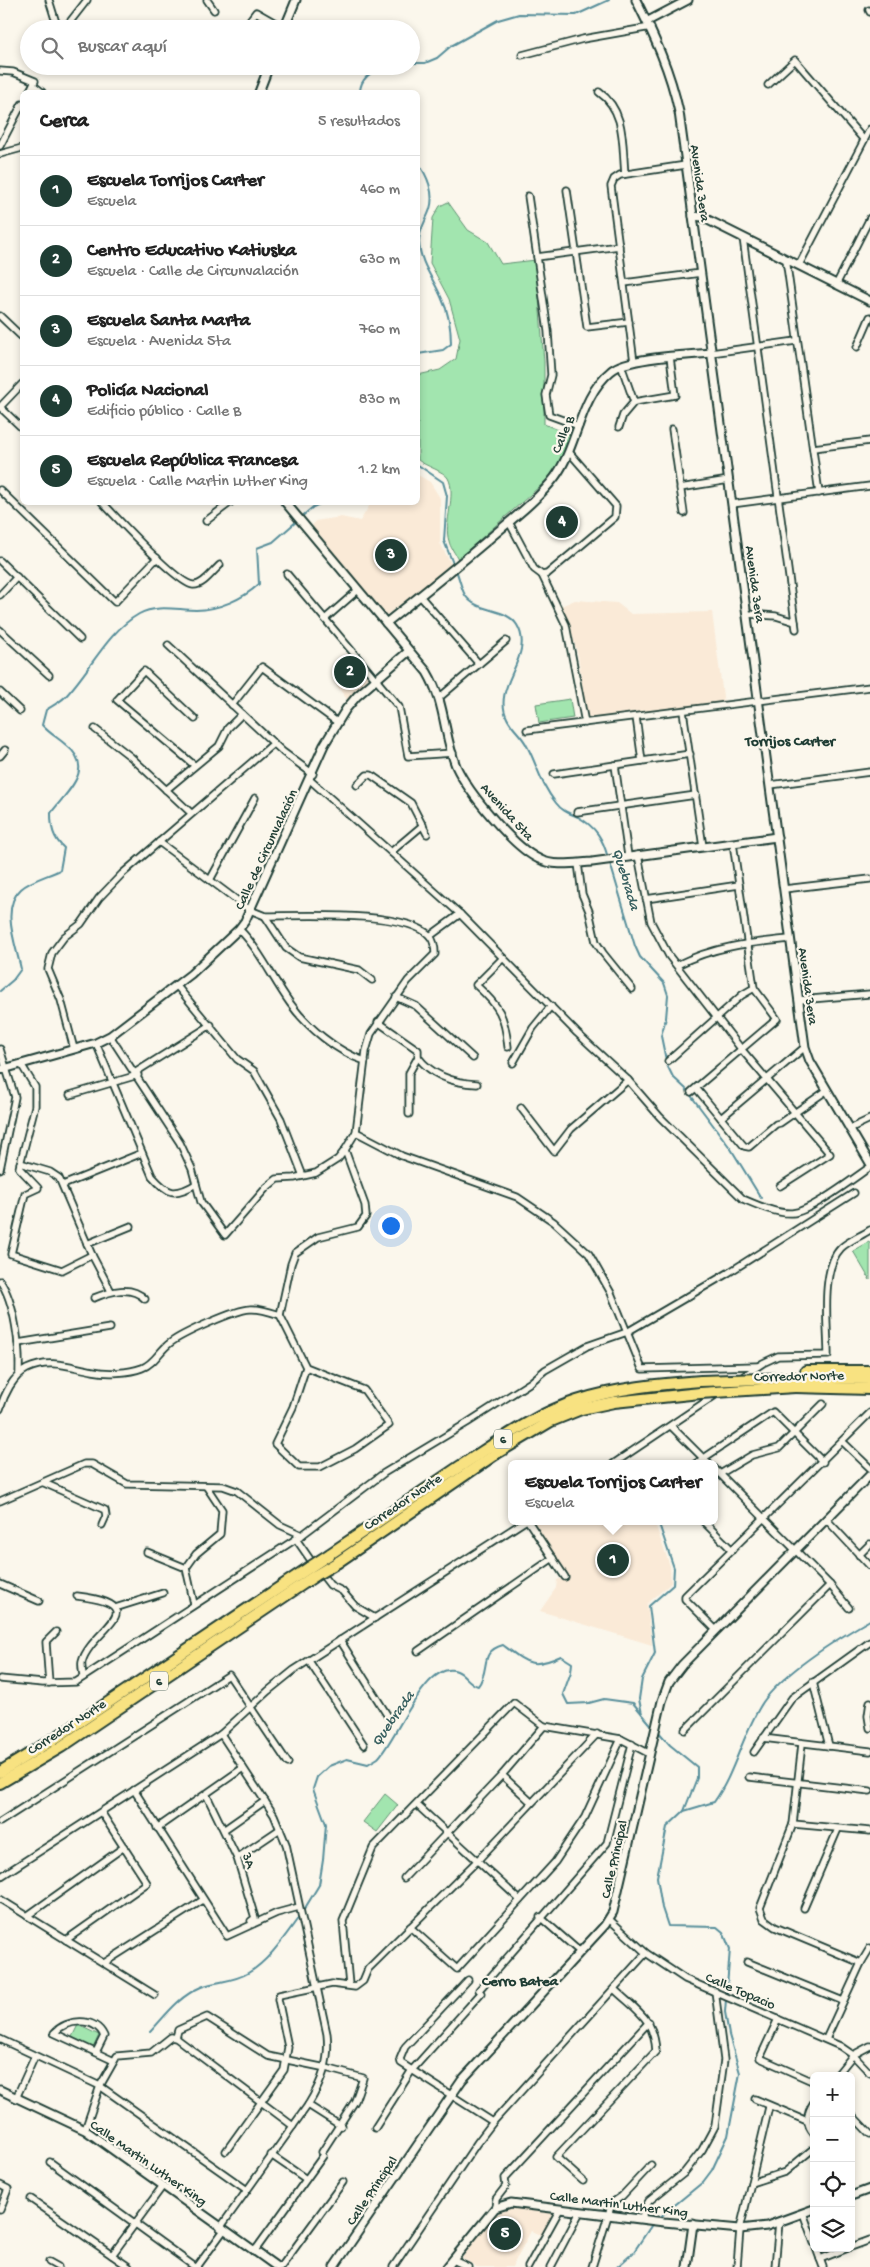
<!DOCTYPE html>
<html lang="es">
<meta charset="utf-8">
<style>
body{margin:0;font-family:"Gochi Hand",sans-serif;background:#f2f2f2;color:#222}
.controls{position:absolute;right:15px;bottom:15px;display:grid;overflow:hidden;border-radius:8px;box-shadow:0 2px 8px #0003}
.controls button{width:45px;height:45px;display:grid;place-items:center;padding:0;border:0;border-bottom:1px solid #e0e0e0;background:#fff;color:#222;font:25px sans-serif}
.you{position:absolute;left:390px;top:1225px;width:18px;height:18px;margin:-12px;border:4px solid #fff;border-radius:50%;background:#1a73e8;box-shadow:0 0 0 8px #1a73e833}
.badge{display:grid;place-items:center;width:32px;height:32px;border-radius:50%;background:#1f3d34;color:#fff;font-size:16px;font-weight:700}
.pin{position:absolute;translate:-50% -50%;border:2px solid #fff;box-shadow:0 1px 5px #0006}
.popup{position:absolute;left:508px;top:1460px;width:210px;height:65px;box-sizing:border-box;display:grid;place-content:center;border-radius:8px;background:#fff;filter:drop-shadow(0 1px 4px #0005);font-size:16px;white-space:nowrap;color:#767676}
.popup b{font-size:19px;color:#222}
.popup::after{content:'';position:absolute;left:50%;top:100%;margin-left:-10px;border:10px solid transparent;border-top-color:#fff}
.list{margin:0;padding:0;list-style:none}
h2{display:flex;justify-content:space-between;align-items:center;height:65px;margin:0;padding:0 20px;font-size:21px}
h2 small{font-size:16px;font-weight:400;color:#767676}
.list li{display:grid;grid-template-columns:32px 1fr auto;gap:15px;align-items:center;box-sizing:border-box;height:70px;padding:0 20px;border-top:1px solid #e0e0e0}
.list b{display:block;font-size:19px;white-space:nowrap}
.list p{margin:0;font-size:16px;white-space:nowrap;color:#767676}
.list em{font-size:16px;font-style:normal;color:#767676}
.icon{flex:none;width:28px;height:28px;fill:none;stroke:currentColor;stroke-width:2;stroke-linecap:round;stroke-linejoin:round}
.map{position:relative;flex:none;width:870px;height:2267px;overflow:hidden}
.search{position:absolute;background:#fff;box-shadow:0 2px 8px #0003;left:20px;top:20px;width:400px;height:55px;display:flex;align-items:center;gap:12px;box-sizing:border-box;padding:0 18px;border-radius:28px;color:#767676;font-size:19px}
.panel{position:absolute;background:#fff;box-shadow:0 2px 8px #0003;left:20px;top:90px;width:400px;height:415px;border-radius:8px}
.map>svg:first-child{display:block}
</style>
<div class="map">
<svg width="870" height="2267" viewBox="0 0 870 2267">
<rect width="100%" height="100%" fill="#fbf7ec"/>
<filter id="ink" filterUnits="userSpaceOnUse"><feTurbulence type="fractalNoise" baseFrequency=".02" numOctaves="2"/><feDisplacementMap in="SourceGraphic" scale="10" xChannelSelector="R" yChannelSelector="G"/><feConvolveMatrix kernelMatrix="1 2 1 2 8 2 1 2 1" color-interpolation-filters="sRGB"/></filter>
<g filter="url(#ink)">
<g fill="#faead7">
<polygon points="418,475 430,482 440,498 440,543 452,566 385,616 312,526 315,521 341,517 360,521 371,503 418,502"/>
<polygon points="575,600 617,603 631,614 712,612 724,704 587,720 578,655 568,620 561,606"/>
<polygon points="349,652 372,680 348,701 336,684 335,664"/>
<polygon points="532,1521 654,1521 670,1566 671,1583 647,1604 652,1645 540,1611 556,1588 557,1580 568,1575"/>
<polygon points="513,2207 557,2212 545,2237 531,2231 512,2267 477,2267 462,2258 494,2215 504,2209"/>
</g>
<g fill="#a2e5af" stroke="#609172">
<path d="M448,202l20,28 20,12 13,22 35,-4 8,102v62l29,12 -16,35 -99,88c-3,-6 -8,-12 -9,-18 -6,-17 8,-47 -1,-63 -4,-7 -23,-12 -30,-18v-85l22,-5 16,-11 4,-20 -11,-40 -19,-36 3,-45 7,-12z"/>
<polygon points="570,699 573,718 539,723 536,704"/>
<polygon points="869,1242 870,1244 870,1280 853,1251"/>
<polygon points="385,1794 398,1805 377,1832 363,1822"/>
<polygon points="78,2025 99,2035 93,2048 72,2037"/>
</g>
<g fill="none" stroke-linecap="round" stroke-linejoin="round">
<g stroke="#588f9b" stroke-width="2">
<polyline points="411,63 425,63 437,58 451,46 498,20 519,14 576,15 609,0"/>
<path d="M360,92c0,-14 12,-20 23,-26"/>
<path d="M418,163c9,12 17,30 12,46 -4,12 -11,20 -11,33 1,22 15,37 23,57 7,14 9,29 9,45l-8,6 -25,4"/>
<polyline points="418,465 443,482 447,496 444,541 454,566"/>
<polyline points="300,518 313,507 324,502"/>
<path d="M456,570c3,7 5,18 9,25 11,18 41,12 52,30 19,31 -26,61 -10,93 5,11 15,17 20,28 11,21 13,37 29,57 6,8 13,10 22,14 18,10 25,22 30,41"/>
<polyline points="610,863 635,946 640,957 664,983 668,995 666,1018 661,1036 667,1065 673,1077 686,1089 731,1149 761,1198"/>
<path d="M0,991l13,-11 8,-11c-5,-24 -21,-61 0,-80 10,-9 27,-13 39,-19l4,-22c-11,-10 -13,-20 -13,-35 15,-21 46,-44 15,-68 -9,-8 -16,-11 -24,-20l4,-15c6,-4 14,-8 19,-13 25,-26 42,-65 74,-83 18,-10 38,-4 57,-4 22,0 47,-11 63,-26l-2,-36 16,-6 24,-21"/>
<polyline points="642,1714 639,1699 642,1679 655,1653 649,1606 673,1585 674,1568 658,1521"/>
<polyline points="657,1730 670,1745 697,1767 697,1778 684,1811"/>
<path d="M302,1913l17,-28 4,-25 3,-36 -13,-35 4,-12 12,-11 18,-7 21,5c3,-2 7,-4 10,-6 17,-16 48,-99 79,-87 8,3 12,13 21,15 13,-17 0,-34 25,-41 25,19 29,24 58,11l11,7 -1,9 -8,22 5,10 21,-1 15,-4 29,4 20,24"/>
<path d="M150,2032c16,-17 28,-35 51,-45 15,-6 33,-5 47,-14 21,-12 37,-37 51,-56"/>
<path d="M659,2218l44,-36 9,-12 16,-34 12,-63 -11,-38 -4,-23 5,-63 -7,-17 -6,-5 -49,-1 -6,-18 -5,-31 10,-50 17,-16 30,-9c21,-29 29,-70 49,-100 22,-31 74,-63 107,-82"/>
<polyline points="617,2267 633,2253 653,2223"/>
</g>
<g stroke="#1f3d34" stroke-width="9">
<g id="minor">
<polyline points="49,0 58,29"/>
<polyline points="207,0 214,10"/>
<polyline points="869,10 870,12"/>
<polyline points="58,28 69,23 87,0"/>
<polyline points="243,29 256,12 284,28"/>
<polyline points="522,55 583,39 651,27"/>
<polyline points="0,71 13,72 35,81 29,92"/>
<polyline points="33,85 42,92"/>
<polyline points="768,85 795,60 864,140"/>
<path d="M599,92c27,19 23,52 26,82"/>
<polyline points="0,146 22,104"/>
<polyline points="0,154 22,148"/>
<polyline points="567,190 587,327 629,322"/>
<polyline points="528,196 548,331 551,375 546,395 549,415 579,426"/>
<polyline points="743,238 796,629"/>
<polyline points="537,257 619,246"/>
<polyline points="786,259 819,493"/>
<polyline points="799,265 870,129"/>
<polyline points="624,283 701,273"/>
<polyline points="836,285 870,218"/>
<polyline points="0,316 22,337"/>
<polyline points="857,347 870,317"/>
<polyline points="711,353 796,341"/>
<polyline points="634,362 611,186 614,179 620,175 686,165"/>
<polyline points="621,365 634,402"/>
<polyline points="0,407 22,384"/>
<polyline points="0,407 22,428"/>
<polyline points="619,427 623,415 634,402 675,395 670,357"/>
<polyline points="672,429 684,513 680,488 729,480"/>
<polyline points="813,448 870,441"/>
<polyline points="0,490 115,602 157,558"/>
<path d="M102,502c13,14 76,82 91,83 10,1 20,-14 27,-20"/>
<polyline points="732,504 870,486"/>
<polyline points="206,521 231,502"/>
<polyline points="509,522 534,569 542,575 566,625 585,723"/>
<polyline points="0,561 80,639"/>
<polyline points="287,574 399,707 408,756 453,753"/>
<polyline points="542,575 547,574 615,517 616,506 569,452"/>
<polyline points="0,595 17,577"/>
<polyline points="420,596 479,664"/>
<polyline points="747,614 776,616 795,622"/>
<polyline points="325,619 358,590"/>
<polyline points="0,630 49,675"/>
<polyline points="168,645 283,752 313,774"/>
<polyline points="0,692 20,711"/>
<polyline points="440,697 506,641"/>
<polyline points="232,705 262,667 337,722"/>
<polyline points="683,711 703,847"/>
<polyline points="636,717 642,761"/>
<polyline points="95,729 131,757 191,813"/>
<polyline points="527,730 870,687"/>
<polyline points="0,756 5,750"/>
<polyline points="194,765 117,700 144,671 195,719"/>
<polyline points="615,765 628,856"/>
<polyline points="554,774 690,754"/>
<path d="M310,780l150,134 117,119 51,47 32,37 83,82c14,6 34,15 49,14 18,-1 62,-35 78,-46"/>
<polyline points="357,785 367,775 371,775 411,803 427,834"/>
<polyline points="770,785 870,772"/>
<polyline points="166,790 219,746 228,728 242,714"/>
<polyline points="577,812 696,795"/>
<polyline points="391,852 423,825"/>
<polyline points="638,855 651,922 669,956 742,1050 830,1154 780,1186"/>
<polyline points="578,863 582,894 589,911 596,942 603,953 632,989"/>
<polyline points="210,880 255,798"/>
<polyline points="784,889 870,879"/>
<polyline points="646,899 739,885"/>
<polyline points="265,916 286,948 299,957 359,970 372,980"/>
<path d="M239,929c21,21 33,49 51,74 17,24 47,49 75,58"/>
<polyline points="430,936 460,914"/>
<path d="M503,958l-27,27c23,21 29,30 32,62"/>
<path d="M677,965c38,-19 72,-22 113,-26"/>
<polyline points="176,985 237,1059 254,1071 281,1119 303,1176"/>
<polyline points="396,997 416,1006 473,1058"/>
<polyline points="799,1000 870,994"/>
<polyline points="378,1022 418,1050 418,1057 409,1073 409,1114"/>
<path d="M110,1036l70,107 12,26 9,33 24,33 41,-47 11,-9 17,-1 22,-5 22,-14 7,-9 11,-18 10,-81 5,-17 37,-53 27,-27c0,-6 -1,-13 -5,-18 -23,-26 -130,-20 -165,-20l-15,-6 -91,-68"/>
<path d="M96,1043l56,133c16,18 22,21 44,8"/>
<polyline points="0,1049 15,1097 0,1169"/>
<polyline points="74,1049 61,1000 48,969 52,953 64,937 81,924 99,898 122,874 274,743"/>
<path d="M418,1057c14,19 35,26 59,27"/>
<polyline points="668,1061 742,995 754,988"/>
<polyline points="513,1063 533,1028 551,1006"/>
<polyline points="21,1064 35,1087 35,1106 19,1168 38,1188 25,1194 11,1254 62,1270 92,1255"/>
<polyline points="136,1072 211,1025"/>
<polyline points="696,1088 744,1146 749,1147 776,1124 780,1123 826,1091"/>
<polyline points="691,1092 777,1019 754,988 733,843"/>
<polyline points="70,1095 138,1075"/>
<polyline points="521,1108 554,1151 571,1129 628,1080"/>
<polyline points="721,1118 805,1047"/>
<polyline points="849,1129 870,1119"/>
<polyline points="356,1132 402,1156 517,1197 554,1222 589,1254 611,1293 642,1369 757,1366"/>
<polyline points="20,1163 50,1172 59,1178 92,1255 111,1291"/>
<polyline points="63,1185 142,1153"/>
<polyline points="87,1244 131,1226"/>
<path d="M0,1281c15,21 20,67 19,92"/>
<path d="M94,1298c17,-7 37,-13 51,1"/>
<polyline points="18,1343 110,1328"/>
<polyline points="306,1367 364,1390 389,1425 355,1449 320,1467 299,1467 275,1444 293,1407 306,1367 280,1315 291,1264 295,1253 318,1237 358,1227 366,1216 365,1205 345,1150"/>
<path d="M0,1409c4,-14 13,-33 27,-40 23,-11 43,-2 66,2 14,3 36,2 49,-3 12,-4 18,-18 28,-25 13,-10 65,-33 80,-34 10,-1 21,3 30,6"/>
<polyline points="671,1426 709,1464"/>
<polyline points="843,1442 870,1468"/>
<path d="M613,1464l150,-101 15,-7 50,-1c0,-28 -8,-86 13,-107 7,-7 20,-12 29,-18"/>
<polyline points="695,1464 773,1412 823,1462"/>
<polyline points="714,1468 830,1585 849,1608"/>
<polyline points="720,1474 752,1455 779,1448 823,1404"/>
<polyline points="44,1483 105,1510 106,1516 102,1525"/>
<polyline points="0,1501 84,1464 92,1464 127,1484 223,1486 237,1491 280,1525 302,1535"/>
<polyline points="826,1519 870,1566"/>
<polyline points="528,1521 565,1577"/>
<polyline points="703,1521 732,1550"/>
<polyline points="296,1539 314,1565"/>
<polyline points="147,1552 186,1568 194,1604"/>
<polyline points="859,1555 870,1544"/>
<polyline points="186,1568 196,1554 220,1534 222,1510 206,1486"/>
<polyline points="320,1572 330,1585 342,1591 355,1606 375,1618"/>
<polyline points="0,1584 39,1601"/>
<path d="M77,1596c81,10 13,34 5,66 -1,4 1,11 1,15"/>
<polyline points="115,1608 163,1593"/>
<polyline points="716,1630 685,1599 685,1596 870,1413"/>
<polyline points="340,1640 389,1718"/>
<polyline points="418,1651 553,1558"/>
<polyline points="309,1661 364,1745"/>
<polyline points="0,1679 43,1683 76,1682 302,1535 384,1473 467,1423 531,1382 545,1370 587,1346 627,1332 728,1273 854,1193"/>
<polyline points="813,1682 829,1746"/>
<polyline points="49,1683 46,1642 56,1632"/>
<polyline points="870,1702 868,1716 870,1728"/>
<polyline points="685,1730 830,1585"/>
<polyline points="763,1738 870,1751"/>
<polyline points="754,1752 792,1698 870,1642"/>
<polyline points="502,1775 531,1802"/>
<polyline points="749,1777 870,1791"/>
<polyline points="134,1790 227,1936 277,1913 299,1907"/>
<polyline points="206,1794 237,1858 255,1918 251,1921"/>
<polyline points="417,1805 520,1900"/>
<polyline points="0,1822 229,1675 288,1763"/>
<polyline points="793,1824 802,1744"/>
<polyline points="157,1828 243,1768"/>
<polyline points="225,1829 265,1801"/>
<polyline points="237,1858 280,1829"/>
<polyline points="0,1877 221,1734 268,1691 294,1670 525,1521"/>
<polyline points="404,1878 502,1775 544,1726"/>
<polyline points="0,1899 155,1995"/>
<polyline points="804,1908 838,1829"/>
<polyline points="27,1916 124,1847"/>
<polyline points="540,1917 580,1952"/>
<polyline points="609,1919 646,1953 685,1979 840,2046 853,2055 870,2073"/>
<polyline points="410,1927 457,1969 555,1862 585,1817 621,1739"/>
<polyline points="66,1940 147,1883 101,1812"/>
<polyline points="747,1962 843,2001"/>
<polyline points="104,1963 203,1900"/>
<polyline points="861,1963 775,1927 764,1919 760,1908 793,1824 870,1831"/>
<polyline points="468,1980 405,2047 400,2059 401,2063 493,2122"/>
<polyline points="349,1985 343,1921 373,1848 514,1703 544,1726 621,1739 650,1754"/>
<polyline points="479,1990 607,1843 632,1744"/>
<polyline points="778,2019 760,2058 814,2082"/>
<polyline points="176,2038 178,2030 207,2017 268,2056 326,2068 363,2078 355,2101 322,2152"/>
<polyline points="0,2039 100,2086 247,2190"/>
<polyline points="826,2039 861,1963 870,1948"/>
<path d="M96,2052l8,-16c-9,-20 -37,-17 -50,-3l58,27"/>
<polyline points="836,2076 853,2055 870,2046"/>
<polyline points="16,2098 35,2056"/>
<polyline points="755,2099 807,2121"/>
<path d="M814,2102c-8,12 -9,22 0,32"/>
<polyline points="308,2105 341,2126"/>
<polyline points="851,2114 870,2134"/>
<polyline points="375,2128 412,2070 481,1993"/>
<polyline points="85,2130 100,2086 117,2056 151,2053 171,2037 176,2038 293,2126"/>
<polyline points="226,2151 284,2070 288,2047 278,1999 279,1995 332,1984 355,1987 363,1981 368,1969 477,1861 597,1734"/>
<polyline points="271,2155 306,2179"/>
<polyline points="50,2162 195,2267"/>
<path d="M583,2181l-27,-24 100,-106c-2,-33 -19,-40 -42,-62"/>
<polyline points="751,2183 785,2172 814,2148"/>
<polyline points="0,2185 8,2189 0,2210"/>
<polyline points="31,2199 129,2267"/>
<polyline points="495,2208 496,2199 506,2186 505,2178 649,2022"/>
<polyline points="803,2213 814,2243"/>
<polyline points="643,2219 643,2211 649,2201 684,2173 702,2150 715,2126 724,2060 715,1991"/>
<path d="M220,2228l88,-123c14,-23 22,-44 19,-71l-41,-190 -12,-29 -53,-81"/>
<polyline points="851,2247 870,2240"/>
<polyline points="816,2248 823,2267"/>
<polyline points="254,2252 323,2156"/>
<polyline points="112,2255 162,2187"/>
<polyline points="820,2259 848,2248"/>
<polyline points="453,2260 468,2267"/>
<polyline points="49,2262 58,2267"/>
<polyline points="197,2267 224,2230"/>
<polyline points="281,2267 343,2182"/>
<polyline points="393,2267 477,2143 493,2122 646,1953"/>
<polyline points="528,2267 560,2209"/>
<polyline points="551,2267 580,2212"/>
<polyline points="592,2267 612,2203 622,2196 651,2165"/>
<polyline points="737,2267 740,2229 769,2107"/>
<polyline points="775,2267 779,2222"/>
</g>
</g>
<g stroke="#1f3d34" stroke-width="11">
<g id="tertiary">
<path d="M636,0c19,38 34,70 43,112l126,935 5,14 60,102"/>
<polyline points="648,21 688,0"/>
<polyline points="284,29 296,0"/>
<polyline points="259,92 269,66"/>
<polyline points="693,216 702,217 870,301"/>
<path d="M285,502l142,170c19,32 16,61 29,94 12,26 57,81 83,93 15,8 36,4 53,3l185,-25"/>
<path d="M386,623c34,-27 69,-55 103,-84 22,-19 48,-38 66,-62 23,-31 24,-80 56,-106 16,-14 77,-16 100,-18"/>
<polyline points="0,1070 96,1043 110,1036 191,974 239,929 245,921 324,745 346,709 357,696 409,651"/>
<polyline points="0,2090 85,2130 277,2267"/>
<polyline points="851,2196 870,2189"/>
<polyline points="334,2267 462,2080 605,1925 613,1912 662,1701 669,1682 682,1665 870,1475"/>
<polyline points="447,2267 495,2208 511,2203 664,2222 740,2229 767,2226 814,2209"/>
<polyline points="687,2267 693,2224"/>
</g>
</g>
<g stroke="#1f3d34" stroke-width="14">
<g id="motorway">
<polyline points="806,1371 870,1371"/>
<polyline points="794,1378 870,1379"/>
<polyline points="795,1387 870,1389"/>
<path d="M330,1554c43,-29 86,-58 129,-87 37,-24 76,-53 118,-66 40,-13 82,-17 124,-20"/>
<polyline points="338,1562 497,1453 551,1421 581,1409 614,1402 700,1393"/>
<polyline points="0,1772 54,1739 310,1567"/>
<polyline points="0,1783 61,1747 316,1575"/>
</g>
</g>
<use href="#minor" stroke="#fbf7ec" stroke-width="5.5"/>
<use href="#tertiary" stroke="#fbf7ec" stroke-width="7"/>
<use href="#motorway" stroke="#f8e281" stroke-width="10"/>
<g stroke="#1f3d34" stroke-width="14" stroke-linecap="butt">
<g id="motorway-bridge">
<polyline points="701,1381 794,1378"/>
<polyline points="700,1393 795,1387"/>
<polyline points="310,1567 330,1554"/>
<polyline points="316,1575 338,1562"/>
</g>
</g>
<use href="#motorway-bridge" stroke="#f8e281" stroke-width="10"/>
</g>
</g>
<g text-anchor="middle" stroke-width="4.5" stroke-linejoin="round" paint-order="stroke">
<g fill="#fbf7ec" stroke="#61756b" stroke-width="1">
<rect x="494" y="1429.5" width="18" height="19" rx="4"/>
<rect x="150" y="1671.5" width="18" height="19" rx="4"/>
</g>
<g font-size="12" font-weight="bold" fill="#1f3d34">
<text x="503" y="1443">6</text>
<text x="159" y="1685">6</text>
</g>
<g font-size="14" fill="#1f3d34" stroke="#fbf7ec">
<text transform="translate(701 183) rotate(82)" y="5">Avenida 3era</text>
<text transform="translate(562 434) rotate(-67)" y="5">Calle B</text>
<text transform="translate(756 584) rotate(82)" y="5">Avenida 3era</text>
<text transform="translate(508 811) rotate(48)" y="5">Avenida 5ta</text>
<text transform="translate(265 849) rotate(-65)" y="5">Calle de Circunvalación</text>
<text transform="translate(809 986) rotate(82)" y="5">Avenida 3era</text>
<text transform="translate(799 1375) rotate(-1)" y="5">Corredor Norte</text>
<text transform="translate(402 1501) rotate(-34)" y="5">Corredor Norte</text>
<text transform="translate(66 1726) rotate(-33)" y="5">Corredor Norte</text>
<text transform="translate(613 1859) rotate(-77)" y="5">Calle Principal</text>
<text transform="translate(250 1860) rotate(71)" y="5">3A</text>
<text transform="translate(741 1990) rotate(23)" y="5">Calle Topacio</text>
<text transform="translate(149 2162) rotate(35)" y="5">Calle Martin Luther King</text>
<text transform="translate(371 2190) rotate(-56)" y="5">Calle Principal</text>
<text transform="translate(619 2203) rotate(7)" y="5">Calle Martin Luther King</text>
</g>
<g font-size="15" font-weight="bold" fill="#1f3d34" stroke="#fbf7ec">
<text x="790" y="745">Torrijos Carter</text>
<text x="520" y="1985">Cerro Batea</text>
</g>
<g font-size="15" font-style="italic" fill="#375f5f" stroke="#fbf7ec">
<text transform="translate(627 879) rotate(73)" y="5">Quebrada</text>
<text transform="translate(392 1718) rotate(-55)" y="5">Quebrada</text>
</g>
</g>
</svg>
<div class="controls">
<button>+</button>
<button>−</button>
<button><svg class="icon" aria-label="locate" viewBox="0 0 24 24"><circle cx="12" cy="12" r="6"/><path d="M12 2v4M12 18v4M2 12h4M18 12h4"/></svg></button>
<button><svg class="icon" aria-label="layers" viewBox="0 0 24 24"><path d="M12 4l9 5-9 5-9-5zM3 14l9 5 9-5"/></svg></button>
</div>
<div class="you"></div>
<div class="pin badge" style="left:613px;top:1560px">1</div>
<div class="popup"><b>Escuela Torrijos Carter</b>Escuela</div>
<div class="pin badge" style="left:350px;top:672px">2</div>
<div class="pin badge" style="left:391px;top:555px">3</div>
<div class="pin badge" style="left:562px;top:522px">4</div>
<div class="pin badge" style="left:505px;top:2234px">5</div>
<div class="search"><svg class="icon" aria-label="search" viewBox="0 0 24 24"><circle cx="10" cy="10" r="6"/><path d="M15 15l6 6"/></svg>Buscar aquí</div>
<section class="panel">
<h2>Cerca<small>5 resultados</small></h2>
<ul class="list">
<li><span class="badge">1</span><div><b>Escuela Torrijos Carter</b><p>Escuela</p></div><em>460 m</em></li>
<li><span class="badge">2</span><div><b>Centro Educativo Katiuska</b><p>Escuela · Calle de Circunvalación</p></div><em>630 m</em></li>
<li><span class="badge">3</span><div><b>Escuela Santa Marta</b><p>Escuela · Avenida 5ta</p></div><em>760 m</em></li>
<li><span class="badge">4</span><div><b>Policía Nacional</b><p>Edificio público · Calle B</p></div><em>830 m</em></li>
<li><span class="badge">5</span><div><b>Escuela República Francesa</b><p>Escuela · Calle Martin Luther King</p></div><em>1.2 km</em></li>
</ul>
</section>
</div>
